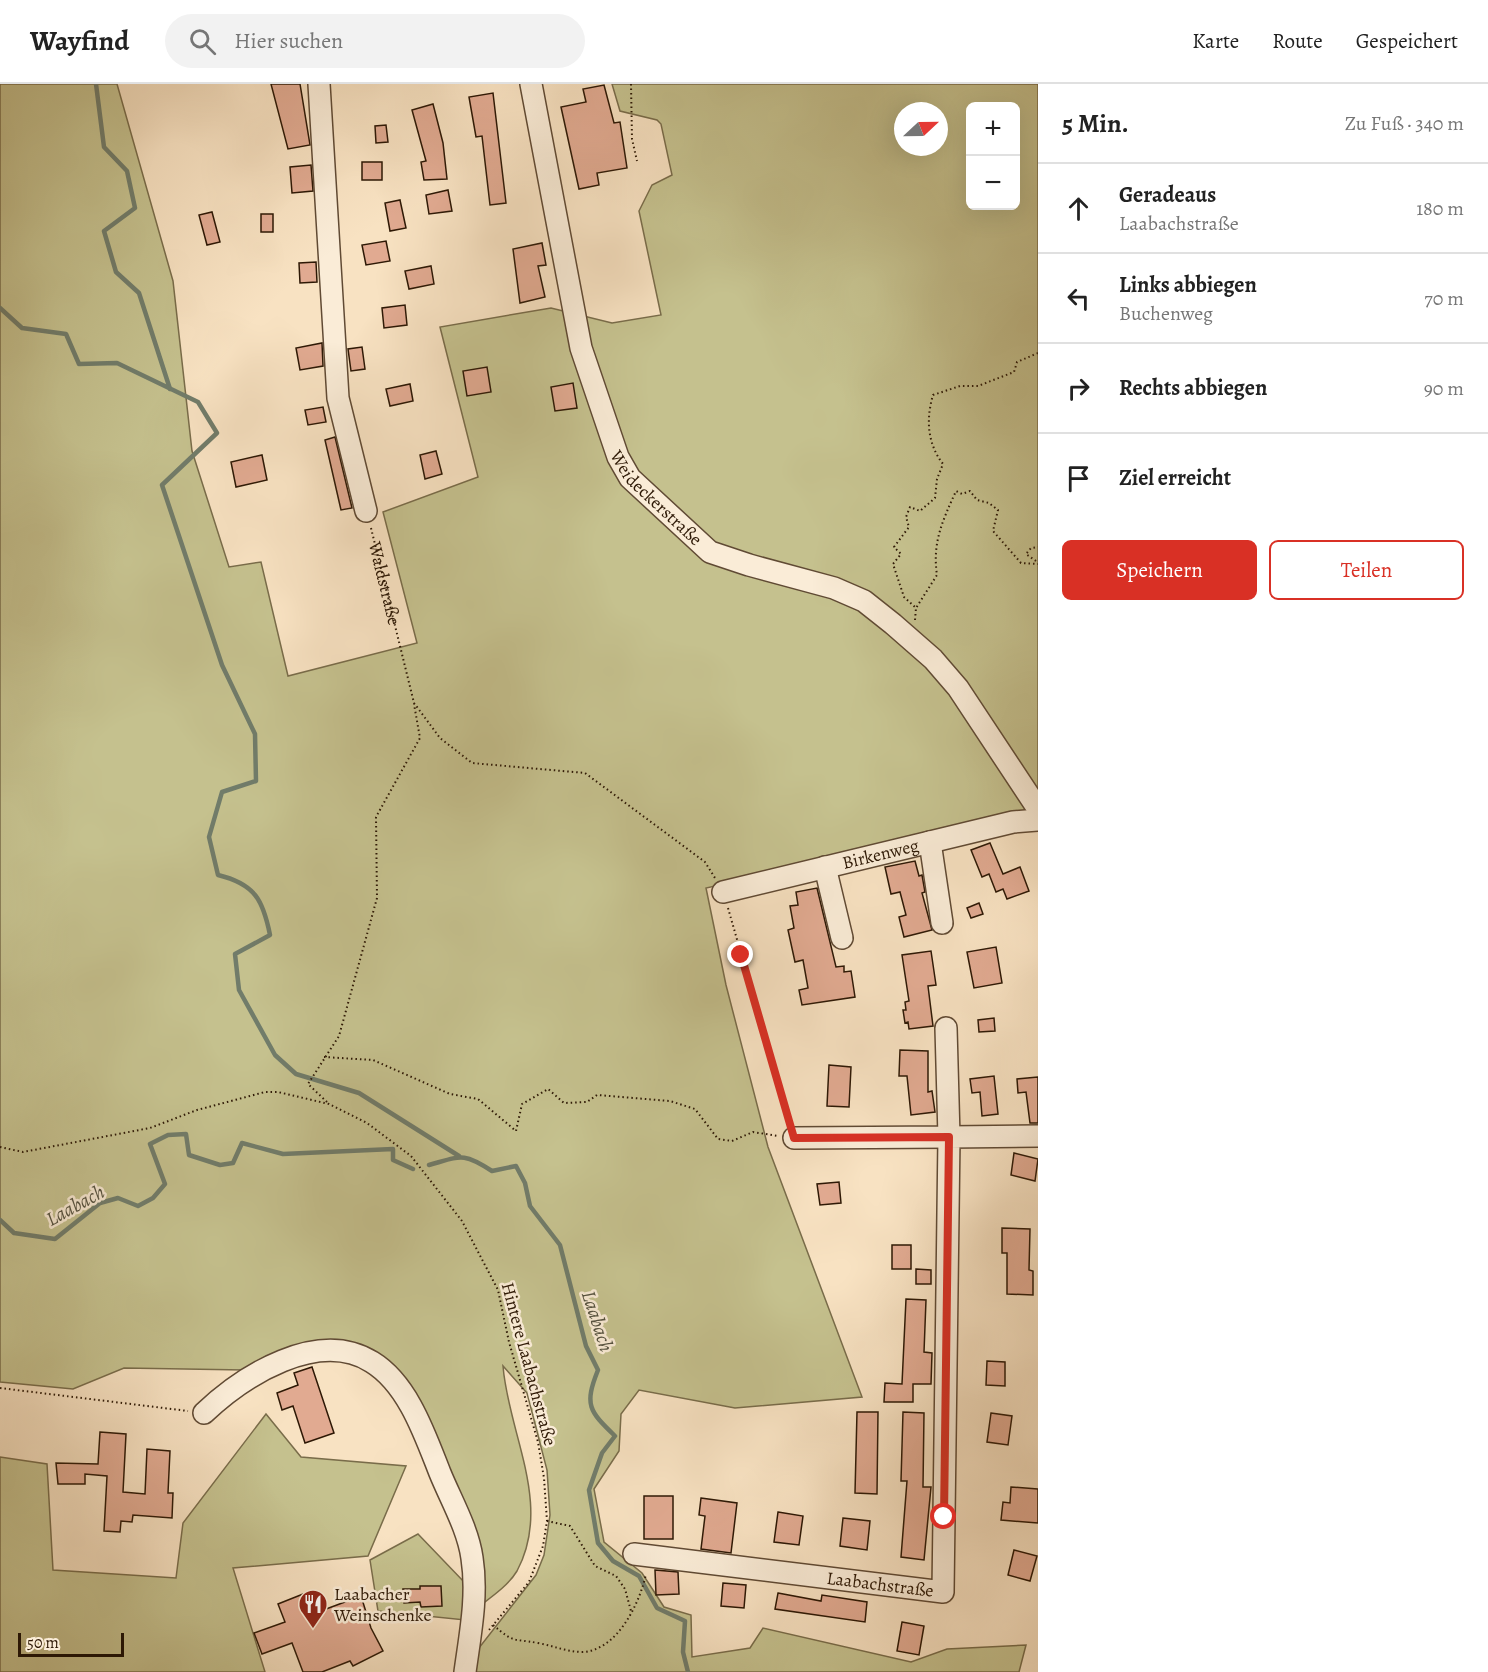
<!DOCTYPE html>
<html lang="de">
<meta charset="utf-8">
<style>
body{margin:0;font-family:Alegreya,serif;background:#f2f2f2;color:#222}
.controls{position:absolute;right:18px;top:18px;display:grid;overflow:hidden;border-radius:9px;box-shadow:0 6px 24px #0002}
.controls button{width:54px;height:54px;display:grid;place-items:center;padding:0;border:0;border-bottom:2px solid #e0e0e0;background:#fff;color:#222;font:30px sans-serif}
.compass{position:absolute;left:894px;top:18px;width:54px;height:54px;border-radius:50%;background:#fff;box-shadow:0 6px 24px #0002;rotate:68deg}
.scale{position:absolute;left:18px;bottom:15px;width:106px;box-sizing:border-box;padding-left:6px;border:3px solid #2d1805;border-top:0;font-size:16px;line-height:21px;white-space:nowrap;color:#2d1805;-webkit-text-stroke:4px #faecd7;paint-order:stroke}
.stop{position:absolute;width:18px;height:18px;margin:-14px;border:4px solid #d93025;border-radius:50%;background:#fff}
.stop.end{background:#d93025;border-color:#fff;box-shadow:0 2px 6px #0008}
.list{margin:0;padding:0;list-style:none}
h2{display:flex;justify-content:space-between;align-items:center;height:78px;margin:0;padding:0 24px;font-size:26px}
h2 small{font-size:20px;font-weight:400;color:#767676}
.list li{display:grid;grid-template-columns:39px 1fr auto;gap:18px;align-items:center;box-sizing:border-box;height:90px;padding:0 24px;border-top:2px solid #e0e0e0}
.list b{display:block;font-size:22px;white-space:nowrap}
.list p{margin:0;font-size:20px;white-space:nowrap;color:#767676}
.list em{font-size:20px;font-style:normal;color:#767676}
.actions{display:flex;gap:12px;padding:18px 24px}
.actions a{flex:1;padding:14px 0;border:2px solid #d93025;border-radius:9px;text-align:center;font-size:21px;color:#d93025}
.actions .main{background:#d93025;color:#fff}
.icon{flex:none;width:33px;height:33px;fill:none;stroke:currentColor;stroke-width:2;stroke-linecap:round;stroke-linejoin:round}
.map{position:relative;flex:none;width:1038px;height:1588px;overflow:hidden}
header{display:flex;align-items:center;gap:36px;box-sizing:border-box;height:84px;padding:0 30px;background:#fff;border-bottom:2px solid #e0e0e0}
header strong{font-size:28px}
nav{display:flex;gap:33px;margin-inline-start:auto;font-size:21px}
.search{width:420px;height:54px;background:#f2f2f2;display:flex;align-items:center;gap:15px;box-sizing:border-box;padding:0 21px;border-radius:33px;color:#767676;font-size:22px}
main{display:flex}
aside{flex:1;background:#fff}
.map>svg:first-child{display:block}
</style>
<header>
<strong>Wayfind</strong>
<div class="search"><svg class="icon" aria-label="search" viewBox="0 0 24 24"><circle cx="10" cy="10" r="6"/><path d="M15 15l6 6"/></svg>Hier suchen</div>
<nav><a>Karte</a><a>Route</a><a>Gespeichert</a></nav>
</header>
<main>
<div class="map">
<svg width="1038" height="1588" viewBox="0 0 1038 1588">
<rect width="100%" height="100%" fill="#f8e2c2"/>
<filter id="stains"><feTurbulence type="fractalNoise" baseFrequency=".00333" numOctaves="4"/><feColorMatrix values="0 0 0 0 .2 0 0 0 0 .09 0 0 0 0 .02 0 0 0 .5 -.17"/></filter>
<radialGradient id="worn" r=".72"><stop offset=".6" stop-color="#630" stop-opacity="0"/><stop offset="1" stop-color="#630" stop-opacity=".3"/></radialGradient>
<g fill="#c5c18e" stroke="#796c4a" stroke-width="1.5" fill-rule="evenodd">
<path d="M0,0h117l56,197 19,170 37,116 32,-5 27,114 129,-33 -34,-131 95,-35 -38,-150 111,-19 61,15 49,-8 -22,-104 13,-26 20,-10 -11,-51 -4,-4 -37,-9 -8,-27h426v725l-114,30 -218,49 20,97 42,162 94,250 -127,11 -96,-18 -18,24 -2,37 -25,38 10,53 38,31 22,34 27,8 1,42 58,-9 13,-20 148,34 36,-13 79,-4 -7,27h-546l2,-19 61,-78 8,-20 6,-40 -3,-45 -20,-77 -24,-27c5,67 50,138 14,205 -9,15 -27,27 -40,37l-21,-116 -88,-141 -123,19 -121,-2 -51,21 -73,-7zM970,22h46v100h-46zM903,27h36v36h-36z"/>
<polygon points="266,1330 301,1373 406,1382 368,1472 233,1484 265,1588 0,1588 0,1373 47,1380 53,1486 176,1494 183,1439"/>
<polygon points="418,1450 466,1500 465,1536 378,1527 370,1476"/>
</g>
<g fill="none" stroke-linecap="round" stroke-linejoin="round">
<g stroke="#717c6a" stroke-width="4.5">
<polyline points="96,0 104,63 127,87 135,124 104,147 116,188 139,209 170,305"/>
<path d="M0,224l22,20 44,6 13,30 38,-1 81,39 19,31 -55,52 60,180 33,69 1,47 -34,11 -13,45 9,38c37,9 45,25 52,60l-35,19 4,36 36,65 21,19 63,19 100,63"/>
<path d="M429,1081c32,-9 34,-13 63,6l24,-5 9,17 5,23 30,39 26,101 12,24c-14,35 -9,41 17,66l-13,17 -13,37 9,53 15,18 26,15 18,32 28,13 -2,31 5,20"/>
<polyline points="0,1136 14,1149 55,1155 100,1119 118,1114 138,1122 153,1114 165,1100 150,1060 168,1051 186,1050 189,1071 220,1081 233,1079 242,1059 283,1070 393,1065 393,1076 413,1085"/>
</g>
</g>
<g fill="#e1aa91" stroke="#2d1805" stroke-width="1.5">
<polygon points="271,0 300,0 310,61 288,65"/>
<polygon points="604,1 614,39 620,38 627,84 597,89 599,101 579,105 561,23 586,18 583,5"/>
<polygon points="493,9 506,119 490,121 482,52 476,53 469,13"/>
<polygon points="433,20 443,59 447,95 424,96 421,78 426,77 412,26"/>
<polygon points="386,41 388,58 376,59 375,42"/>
<rect x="362" y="78" width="20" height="18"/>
<polygon points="311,81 313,107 292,109 290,83"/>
<polygon points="448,106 452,127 429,130 426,111"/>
<polygon points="400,116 406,144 390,147 385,119"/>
<polygon points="212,128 220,158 207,161 199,131"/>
<rect x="261" y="130" width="12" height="18"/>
<polygon points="386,157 390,177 366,181 362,161"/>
<polygon points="542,159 546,181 538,182 545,213 520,219 513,165"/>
<polygon points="316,178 317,198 300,199 299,179"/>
<polygon points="431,182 434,200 409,205 405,187"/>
<polygon points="405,221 407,241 384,244 382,224"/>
<polygon points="322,259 323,282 300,286 296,264"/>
<polygon points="362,263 365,285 351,287 348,265"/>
<polygon points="487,283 491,308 467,312 463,287"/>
<polygon points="573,299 577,324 555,327 551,303"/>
<polygon points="410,300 413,317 390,322 386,305"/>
<polygon points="323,323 326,338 308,341 305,326"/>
<polygon points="335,353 352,424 341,426 325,356"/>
<polygon points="436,367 442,390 425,395 420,371"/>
<polygon points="262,371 267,396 236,403 231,378"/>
<polygon points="990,759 1003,790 1020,783 1029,807 1007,815 1003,805 996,808 989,790 982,793 971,766"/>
<polygon points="915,777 919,792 922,791 925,808 922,809 932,846 904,853 899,833 906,831 900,808 891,810 885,783"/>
<polygon points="817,804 836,883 844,882 844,888 851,887 855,913 802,921 799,906 808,904 803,876 795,878 788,846 794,844 790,822 798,821 796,808"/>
<polygon points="979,819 983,830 971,834 967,824"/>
<polygon points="996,863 1002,899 974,904 967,868"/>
<polygon points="931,867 936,901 928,902 933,942 909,945 908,938 905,939 903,926 906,926 905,918 909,917 902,871"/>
<polygon points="994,934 995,947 979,948 978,936"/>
<polygon points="900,966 928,967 928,1008 932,1007 935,1028 911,1031 907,992 899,992"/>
<polygon points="829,981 851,983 849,1023 827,1022"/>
<polygon points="994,992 998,1030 982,1032 980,1008 972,1009 970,995"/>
<polygon points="1038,993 1038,1039 1030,1039 1026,1008 1018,1009 1017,995"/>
<polygon points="1014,1069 1038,1075 1035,1097 1011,1091"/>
<polygon points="839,1098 841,1119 820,1121 817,1100"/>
<polygon points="1002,1144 1030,1145 1029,1186 1033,1187 1033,1211 1007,1210 1007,1169 1002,1169"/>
<rect x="892" y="1161" width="19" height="24"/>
<polygon points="916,1185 931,1186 931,1200 916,1200"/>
<polygon points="906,1215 926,1216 924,1268 932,1269 931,1300 913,1300 913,1318 884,1318 885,1299 902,1300"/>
<polygon points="987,1277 1005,1278 1005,1302 986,1301"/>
<polygon points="312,1283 334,1349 305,1359 293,1322 282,1326 277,1309 298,1301 294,1289"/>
<polygon points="857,1328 878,1328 877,1410 855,1409"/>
<polygon points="903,1328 924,1329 923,1403 931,1403 924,1476 901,1473 907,1397 901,1397"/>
<polygon points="991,1329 1012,1332 1008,1361 987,1358"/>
<polygon points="100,1348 126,1350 123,1408 145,1410 147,1365 170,1367 168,1409 173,1409 172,1434 133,1431 132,1438 121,1437 120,1448 104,1447 107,1392 85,1390 85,1400 58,1400 56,1379 98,1380"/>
<polygon points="1011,1403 1038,1405 1038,1439 1001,1436 1003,1418 1010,1419"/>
<rect x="644" y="1412" width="29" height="43"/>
<polygon points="701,1414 737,1419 731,1469 701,1465 705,1432 699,1431"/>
<polygon points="778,1428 803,1432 799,1461 774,1458"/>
<polygon points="843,1434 870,1437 867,1466 840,1462"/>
<polygon points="1014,1466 1037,1472 1030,1497 1008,1491"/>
<polygon points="655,1486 678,1488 679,1510 656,1511"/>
<polygon points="723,1499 746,1501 744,1524 721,1522"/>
<polygon points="420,1502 441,1502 442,1522 421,1523 420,1518 404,1519 403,1505 420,1505"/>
<polygon points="778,1509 821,1517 822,1511 867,1518 865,1538 775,1525"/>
<polygon points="303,1510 310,1531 361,1512 371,1544 383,1567 353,1582 350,1577 322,1588 303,1588 292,1559 262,1570 254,1549 285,1538 278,1520"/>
<polygon points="902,1538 924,1542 919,1571 897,1567"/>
</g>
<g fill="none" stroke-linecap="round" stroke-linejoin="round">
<g stroke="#604a34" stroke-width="24">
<g id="minor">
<polyline points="319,0 338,314 366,427"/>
<path id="s2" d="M531,0l50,264 37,109 12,21 80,74 39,13 85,23 30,13 29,23 40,35 25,29 80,121"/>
<polyline points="930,758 942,839"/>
<polyline points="825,783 842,854"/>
<path id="s3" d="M723,808l290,-70 25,-2"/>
<polyline points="794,1054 949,1053 946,944"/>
<path d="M204,1329c39,-37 114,-85 168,-51 36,22 53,73 68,111 11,27 28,56 32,85 6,38 -2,77 -7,114"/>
<path id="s4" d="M634,1470l309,38 6,-455 89,-1"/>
</g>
</g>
<g stroke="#2d1805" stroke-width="2" stroke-dasharray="1.5 3" stroke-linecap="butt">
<polyline points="631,0 632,55 637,77"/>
<path d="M1038,269l-21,9 -3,10 -36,14h-18l-27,9c-7,24 -6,48 10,69l-6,15 -2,19 -15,13 -10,-4 -4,10 3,10 -15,20 7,7 -8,10 11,33 12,11 21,-33c-5,-33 6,-55 19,-84l6,3 8,-3 7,9 12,3 9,7 -5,21 28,32 17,1"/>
<path id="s1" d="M371,444l43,175 26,35 32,25 113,10 120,89 10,16"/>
<polyline points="1036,477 1026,470 1031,464 1038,463"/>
<polyline points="915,536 916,524"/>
<polyline points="728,824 789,1037"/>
<polyline points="324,973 373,976 450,1010 478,1015 516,1047 522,1020 548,1005 564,1019 587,1018 597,1011 670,1017 695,1025 718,1055 732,1057 753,1048 778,1052"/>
<polyline points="327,1018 308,1000 339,952 377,814 376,733 420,654 414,620"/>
<polyline points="0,1063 23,1068 150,1044 197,1026 265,1008 278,1008 329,1020 367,1039 411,1072 462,1137 498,1206 509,1258 538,1358 544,1394 547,1437 543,1462 529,1498 489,1546"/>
<polyline points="0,1304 188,1327"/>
<polyline points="547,1437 570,1442 595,1482 616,1492 625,1505 631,1527"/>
<path d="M493,1541c23,19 18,13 45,18 16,3 29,9 45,9 35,-2 57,-50 63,-78"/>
</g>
<use href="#minor" stroke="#faecd7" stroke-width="21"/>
</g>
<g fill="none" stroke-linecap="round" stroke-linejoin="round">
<polyline stroke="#d93025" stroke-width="8" points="741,871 794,1054 949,1053 944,1433"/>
</g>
<defs>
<g id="restaurant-pin" transform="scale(1.5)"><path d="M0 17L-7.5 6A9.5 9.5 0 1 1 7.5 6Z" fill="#8f2418" stroke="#faecd7"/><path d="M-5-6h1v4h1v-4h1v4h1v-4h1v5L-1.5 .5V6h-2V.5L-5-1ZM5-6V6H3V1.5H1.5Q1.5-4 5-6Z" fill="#fff"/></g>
</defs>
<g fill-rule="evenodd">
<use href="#restaurant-pin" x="313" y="1520"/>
</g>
<g text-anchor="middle" stroke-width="5" stroke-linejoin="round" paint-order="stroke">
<g font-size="18" fill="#2d1805" stroke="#faecd7">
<text dy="6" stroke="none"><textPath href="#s2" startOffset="440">Weideckerstraße</textPath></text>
<text dy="6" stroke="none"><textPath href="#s1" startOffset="57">Waldstraße</textPath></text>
<text dy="6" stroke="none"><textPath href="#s3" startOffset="162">Birkenweg</textPath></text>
<text transform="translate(529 1280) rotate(75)" y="6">Hintere Laabachstraße</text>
<text dy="6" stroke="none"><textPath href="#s4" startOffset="248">Laabachstraße</textPath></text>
</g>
<g font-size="18" fill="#2d1805" stroke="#faecd7" text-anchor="start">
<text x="334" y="1516">Laabacher<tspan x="334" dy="21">Weinschenke</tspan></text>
</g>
<g font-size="20" font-style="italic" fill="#555240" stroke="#faecd7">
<text transform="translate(75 1121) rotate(-29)" y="7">Laabach</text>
<text transform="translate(598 1237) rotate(72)" y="7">Laabach</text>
</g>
</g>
<rect width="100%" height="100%" filter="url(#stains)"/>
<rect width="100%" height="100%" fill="url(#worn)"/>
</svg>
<div class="controls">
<button>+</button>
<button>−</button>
</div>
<svg class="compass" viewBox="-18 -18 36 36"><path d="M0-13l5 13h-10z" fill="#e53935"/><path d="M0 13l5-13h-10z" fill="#767676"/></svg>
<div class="scale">50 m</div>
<div class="stop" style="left:944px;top:1433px"></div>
<div class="stop end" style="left:741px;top:871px"></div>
</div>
<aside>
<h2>5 Min.<small>Zu Fuß · 340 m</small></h2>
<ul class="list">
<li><svg class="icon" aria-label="ahead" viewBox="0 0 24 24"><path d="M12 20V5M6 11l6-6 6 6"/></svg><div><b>Geradeaus</b><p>Laabachstraße</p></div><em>180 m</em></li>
<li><svg class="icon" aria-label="left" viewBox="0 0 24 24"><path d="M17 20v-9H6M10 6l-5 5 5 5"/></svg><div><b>Links abbiegen</b><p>Buchenweg</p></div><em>70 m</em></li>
<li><svg class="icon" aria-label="right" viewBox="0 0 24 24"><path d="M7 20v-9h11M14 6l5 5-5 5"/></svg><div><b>Rechts abbiegen</b></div><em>90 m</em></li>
<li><svg class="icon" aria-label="arrive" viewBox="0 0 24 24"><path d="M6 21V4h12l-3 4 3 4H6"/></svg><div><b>Ziel erreicht</b></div></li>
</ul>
<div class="actions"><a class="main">Speichern</a><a>Teilen</a></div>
</aside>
</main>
